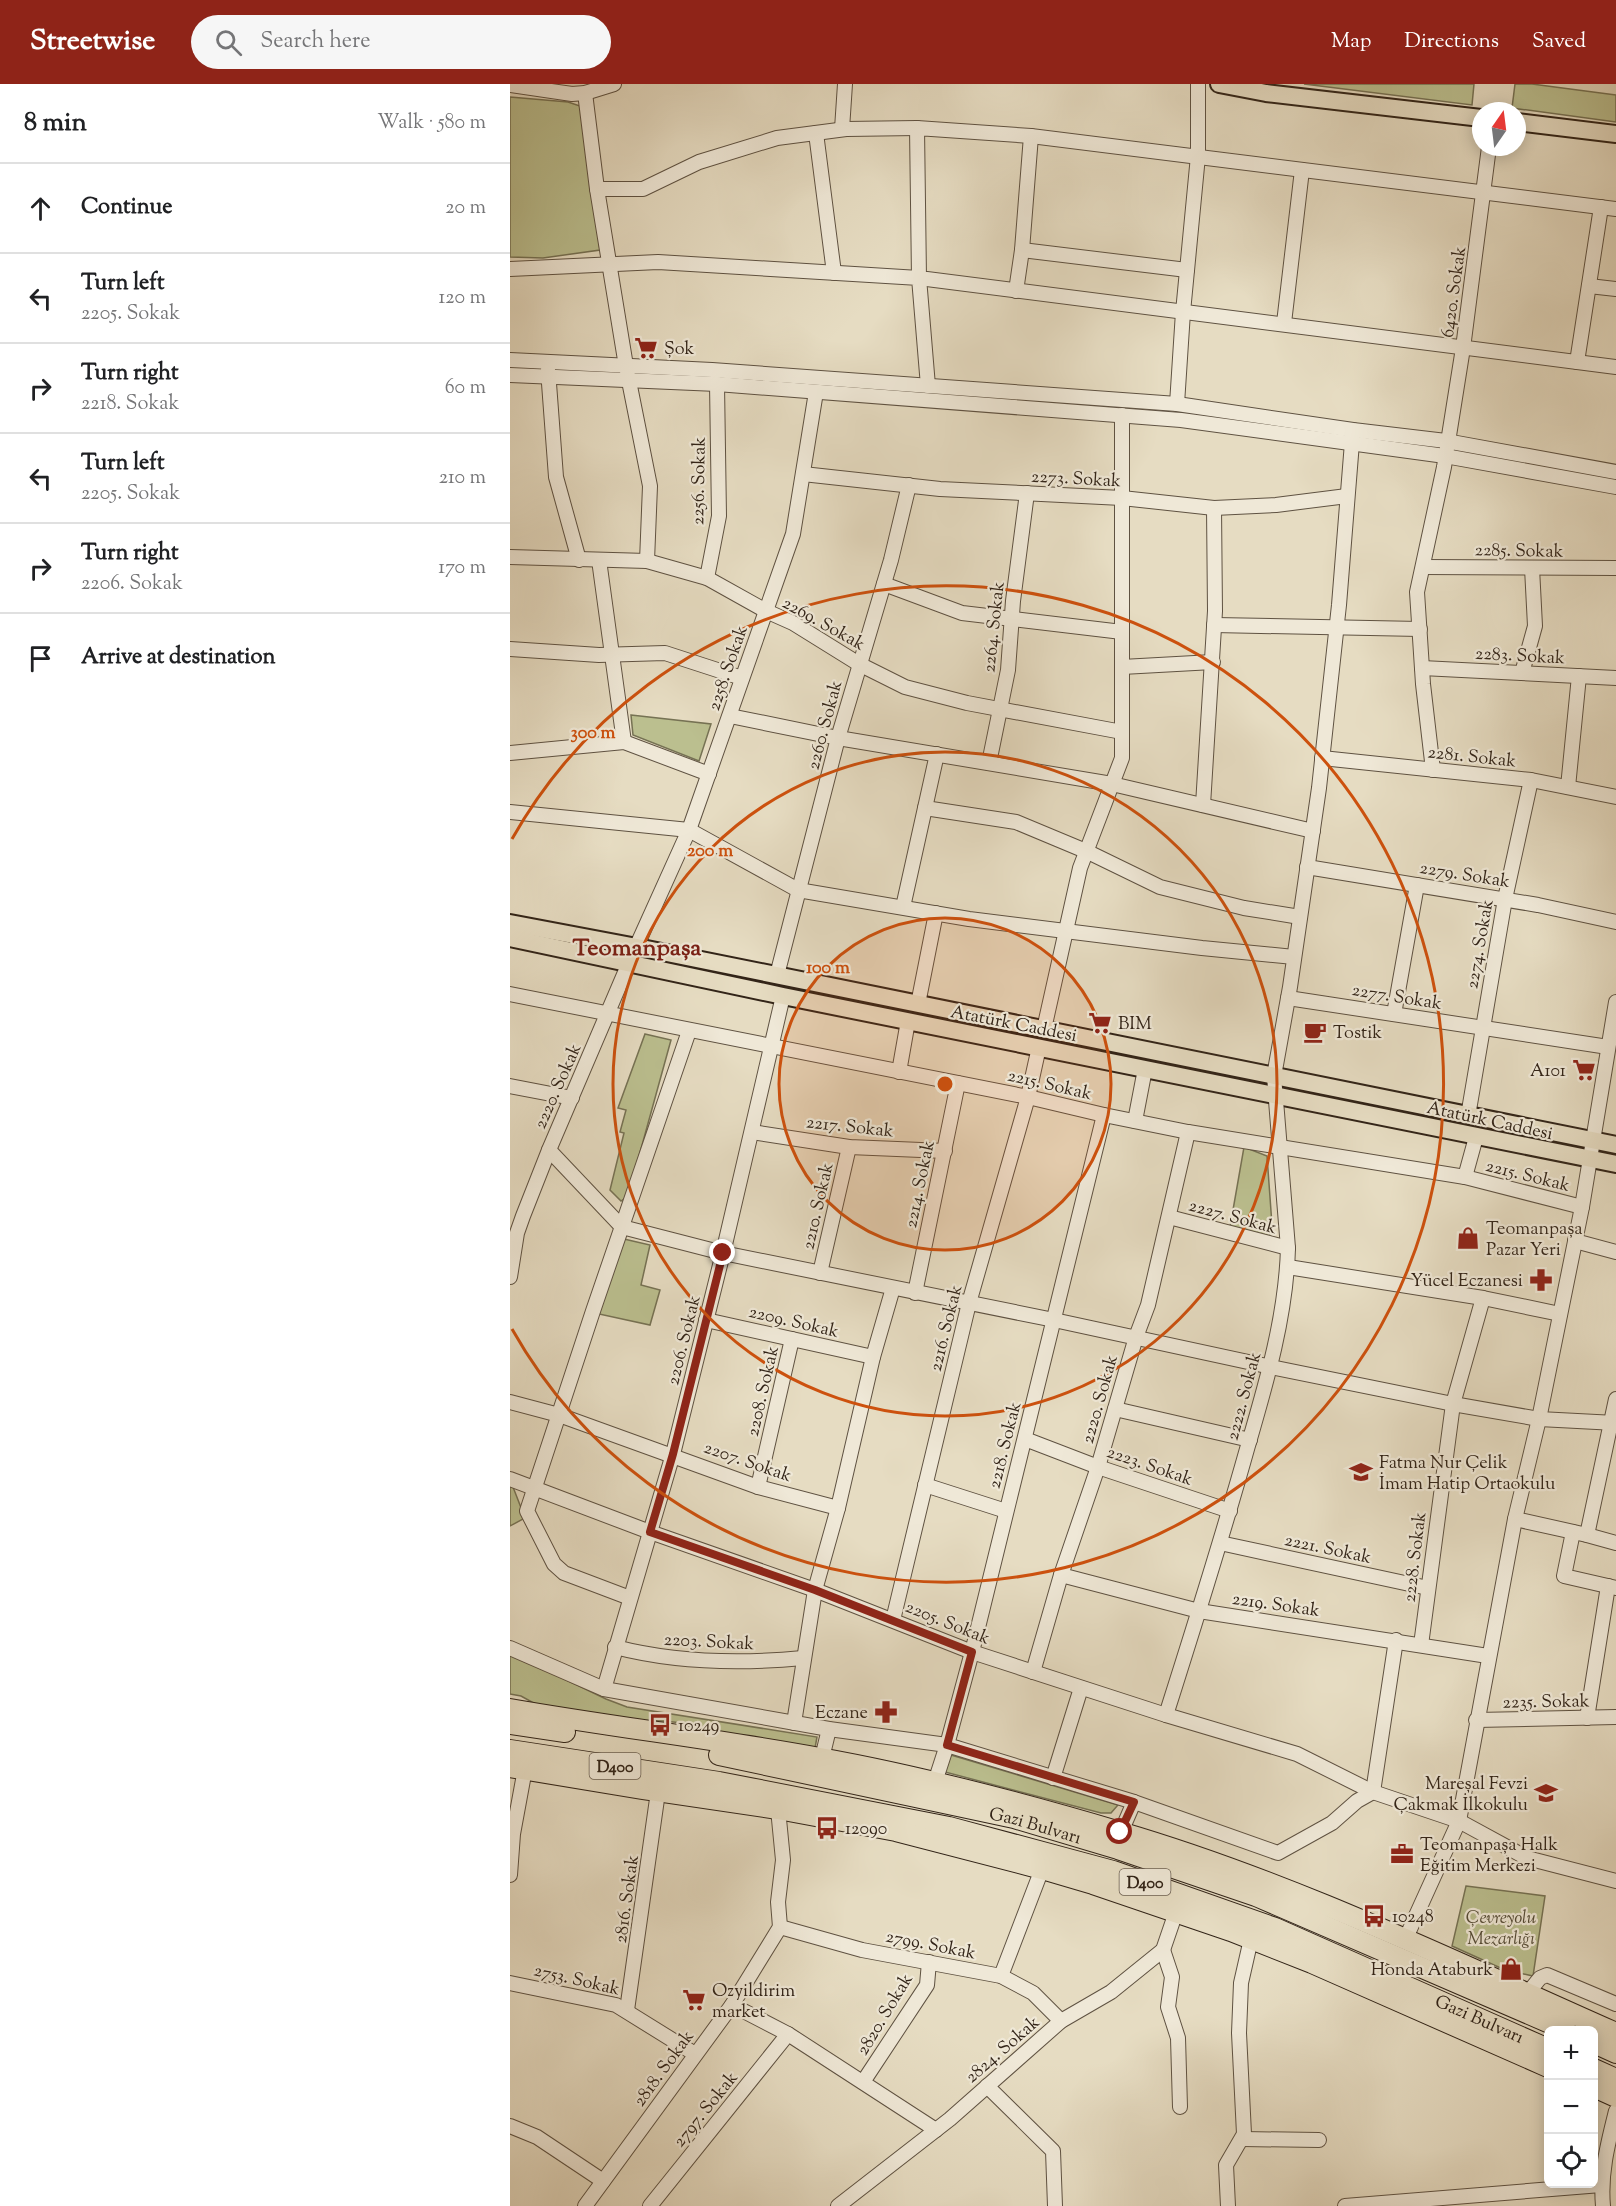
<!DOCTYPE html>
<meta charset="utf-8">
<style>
body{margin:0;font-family:"Sorts Mill Goudy",serif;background:#f6f6f6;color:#202124}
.controls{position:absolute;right:18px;bottom:18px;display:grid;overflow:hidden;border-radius:9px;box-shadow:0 3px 15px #0003}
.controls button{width:54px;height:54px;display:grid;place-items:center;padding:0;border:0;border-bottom:2px solid #e0e0e0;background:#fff;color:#202124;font:30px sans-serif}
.compass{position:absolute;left:962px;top:18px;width:54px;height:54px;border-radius:50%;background:#fff;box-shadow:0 3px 15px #0003;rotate:14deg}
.stop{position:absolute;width:18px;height:18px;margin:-14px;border:4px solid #8f2418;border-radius:50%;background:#fff}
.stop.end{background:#8f2418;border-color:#fff;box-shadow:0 2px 6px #0008}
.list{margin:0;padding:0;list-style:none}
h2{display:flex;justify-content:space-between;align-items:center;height:78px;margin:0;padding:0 24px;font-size:26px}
h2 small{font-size:20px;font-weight:400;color:#757577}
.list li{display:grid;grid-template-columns:39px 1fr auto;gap:18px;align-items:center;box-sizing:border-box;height:90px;padding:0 24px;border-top:2px solid #e0e0e0}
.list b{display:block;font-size:22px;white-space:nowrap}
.list p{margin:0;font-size:20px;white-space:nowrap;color:#757577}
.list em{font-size:20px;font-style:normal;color:#757577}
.icon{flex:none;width:33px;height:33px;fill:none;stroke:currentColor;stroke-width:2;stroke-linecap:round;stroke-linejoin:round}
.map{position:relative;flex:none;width:1106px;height:2122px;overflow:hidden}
header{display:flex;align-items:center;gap:36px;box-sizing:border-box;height:84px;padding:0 30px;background:#8f2418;color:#fff}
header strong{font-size:28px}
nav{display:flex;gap:33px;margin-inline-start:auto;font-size:21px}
.search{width:420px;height:54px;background:#f6f6f6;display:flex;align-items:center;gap:15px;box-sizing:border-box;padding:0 21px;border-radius:33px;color:#757577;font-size:22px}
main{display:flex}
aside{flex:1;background:#fff}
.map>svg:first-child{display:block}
</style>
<header>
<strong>Streetwise</strong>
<div class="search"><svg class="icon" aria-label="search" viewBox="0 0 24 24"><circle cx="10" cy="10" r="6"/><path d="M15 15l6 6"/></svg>Search here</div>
<nav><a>Map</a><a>Directions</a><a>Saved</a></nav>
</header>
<main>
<aside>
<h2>8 min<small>Walk · 580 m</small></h2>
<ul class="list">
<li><svg class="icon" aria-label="ahead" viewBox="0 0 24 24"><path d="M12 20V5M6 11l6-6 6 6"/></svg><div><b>Continue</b></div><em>20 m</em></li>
<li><svg class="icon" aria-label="left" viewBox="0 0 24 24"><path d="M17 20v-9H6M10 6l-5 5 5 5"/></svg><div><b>Turn left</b><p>2205. Sokak</p></div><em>120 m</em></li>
<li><svg class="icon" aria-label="right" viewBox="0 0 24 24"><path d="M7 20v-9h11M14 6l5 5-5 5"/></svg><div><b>Turn right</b><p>2218. Sokak</p></div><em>60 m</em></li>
<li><svg class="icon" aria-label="left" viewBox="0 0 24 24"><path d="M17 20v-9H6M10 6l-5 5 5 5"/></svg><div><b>Turn left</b><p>2205. Sokak</p></div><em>210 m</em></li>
<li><svg class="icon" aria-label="right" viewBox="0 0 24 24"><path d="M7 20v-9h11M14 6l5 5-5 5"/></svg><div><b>Turn right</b><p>2206. Sokak</p></div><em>170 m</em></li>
<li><svg class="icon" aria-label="arrive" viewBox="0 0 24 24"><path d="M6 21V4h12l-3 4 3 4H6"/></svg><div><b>Arrive at destination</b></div></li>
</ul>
</aside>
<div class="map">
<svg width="1106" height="2122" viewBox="0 0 1106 2122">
<rect width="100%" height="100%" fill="#e6dcc2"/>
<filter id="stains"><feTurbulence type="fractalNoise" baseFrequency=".00333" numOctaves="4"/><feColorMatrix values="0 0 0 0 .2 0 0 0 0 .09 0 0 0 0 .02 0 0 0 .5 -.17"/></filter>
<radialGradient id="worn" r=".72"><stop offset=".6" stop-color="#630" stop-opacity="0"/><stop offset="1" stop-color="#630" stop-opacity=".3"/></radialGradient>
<g fill="#bbbf8f" stroke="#767254" stroke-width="1.5">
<polygon points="794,0 964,0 962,21"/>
<polygon points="1005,0 1022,0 1106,11 1106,38 1002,24"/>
<polygon points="0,13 58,18 70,22 90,166 33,174 0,173"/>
<polygon points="121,631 201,640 189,677 123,651"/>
<polygon points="135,950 161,956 118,1112 111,1117 100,1106 114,1049 110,1048 116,1026 108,1024"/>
<polygon points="734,1063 757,1072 762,1141 759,1152 720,1143"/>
<polygon points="114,1155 140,1161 131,1201 150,1206 140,1241 89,1230"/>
<polygon points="0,1402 3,1403 15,1434 0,1442"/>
<path d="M0,1569l96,46 21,8 190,30 -2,11 -117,-20c-18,-7 -34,-8 -53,-7l-106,-15 -18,-10 -11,-2z"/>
<polygon points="441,1671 608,1721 601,1729 591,1729 435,1688"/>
<polygon points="956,1802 1035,1812 1023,1892 995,1886 942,1862"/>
</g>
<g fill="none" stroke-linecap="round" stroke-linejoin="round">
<g stroke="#5f5242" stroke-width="16">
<g id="minor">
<polyline points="0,1 62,10 75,9 104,0"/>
<polyline points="75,9 87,105 116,282 140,402 137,477"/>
<polyline points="332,45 335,0"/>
<polyline points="306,49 324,189"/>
<polyline points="87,105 133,105 189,78 267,54 336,45 407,44"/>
<polyline points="1106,125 521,52 407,44 409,194 1106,283"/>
<polyline points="512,166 677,186"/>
<polyline points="0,185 148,178 409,194 418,302"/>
<polyline points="1079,202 1106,205"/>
<polyline points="506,207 512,166 521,52"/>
<polyline points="774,239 792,86"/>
<polyline points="0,276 202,286 667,320 843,346 936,357 1106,388"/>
<polyline points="1067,278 1091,123"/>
<polyline points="38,286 46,393 69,476"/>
<polyline points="0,291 207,300 671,336 935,372 1106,403"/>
<polyline points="667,320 673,228 688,72 688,0"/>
<polyline points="293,390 430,405 612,414 704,424 766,421 837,412"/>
<polyline points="0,473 137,477 197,494 256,527 283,539 349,580 395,603 457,619 612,648"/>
<polyline points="89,476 114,658"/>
<polyline points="913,483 1106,484"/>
<polyline points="197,494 209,432 207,300"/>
<polyline points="374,500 452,529 612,548"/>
<polyline points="704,541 910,545"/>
<polyline points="0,565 89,571 155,569 232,594"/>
<polyline points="612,583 703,578"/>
<polyline points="912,584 1106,594"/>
<polyline points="1012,589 1025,542 1022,484"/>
<polyline points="220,632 328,654 602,700 803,747"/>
<polyline points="0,669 114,658 199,690"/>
<polyline points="812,674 1021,696 1106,713"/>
<polyline points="479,679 498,586 503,517 517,409"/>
<polyline points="923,686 913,600 907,508 934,383 953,264 979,63"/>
<polyline points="1058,703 1069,592"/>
<polyline points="693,721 705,527 704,424"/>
<polyline points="415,724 506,738 578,768 650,803 734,824 790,833"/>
<polyline points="0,728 179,746 288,806 459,835 692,864 784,873"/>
<polyline points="797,783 1028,821 1106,838"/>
<polyline points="393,823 427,670"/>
<polyline points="267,891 328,654 381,476 399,401"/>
<polyline points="0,910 518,1013 594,1031 678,1048 955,1093 1072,1123"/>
<polyline points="778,914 1098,963"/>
<polyline points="408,920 426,829"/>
<polyline points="884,930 907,801"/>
<polyline points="534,945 570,784 612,674 612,331"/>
<polyline points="389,988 398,937"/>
<polyline points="0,1002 62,1014"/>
<polyline points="958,1032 995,815 1021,696"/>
<polyline points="625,1037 635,985"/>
<polyline points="242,1048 339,1063 435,1067"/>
<polyline points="39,1066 112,1143 213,1169 544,1236 761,1283 943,1320 1029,1335 1106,1339"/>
<polyline points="955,1093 966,1053"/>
<polyline points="659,1133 778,1164"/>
<polyline points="1065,1157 1106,1168"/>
<polyline points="778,1183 973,1214 1050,1230"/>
<polyline points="310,1189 339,1063"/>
<polyline points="0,1193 7,1149 13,1132 39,1066 119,879 179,746 283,450 306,308"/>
<polyline points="405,1209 448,999"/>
<polyline points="196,1236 363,1273"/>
<polyline points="0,1318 49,1331 248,1403 328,1424"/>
<polyline points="605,1325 740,1356"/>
<polyline points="515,1355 588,1383 720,1427"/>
<polyline points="0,1395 140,1448 305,1506 462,1568 656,1631 787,1670 863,1708 949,1737 1017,1774 1106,1797"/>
<polyline points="415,1401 496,1427"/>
<polyline points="248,1403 282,1255"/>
<polyline points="1005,1435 1077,1451 1106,1459"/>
<polyline points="1063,1448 1054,1492 1106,1504"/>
<polyline points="1077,1451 1106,1315"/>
<polyline points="710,1459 918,1504"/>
<polyline points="551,1491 689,1527 978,1572"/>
<polyline points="120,1514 54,1489 44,1480 17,1427 83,1227 179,947"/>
<polyline points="383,1536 459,1219 518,1013 529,963"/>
<polyline points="911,1561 943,1320 973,1214"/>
<path d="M105,1563c62,16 125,17 188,11"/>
<polyline points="0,1564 94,1605 319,1645 437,1661 624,1718 768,1769 822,1739 847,1717 863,1708 886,1556"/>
<polyline points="523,1588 551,1491 588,1383 626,1253 638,1221 678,1048"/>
<polyline points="94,1605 163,1370 213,1169 273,912"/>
<path d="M656,1631c28,-88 56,-177 81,-266 19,-65 39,-132 41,-201l-14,-172 16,-89 29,-199 20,-183 14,-175"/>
<polyline points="1077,1634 1098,1502"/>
<polyline points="966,1636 1106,1633"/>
<polyline points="284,1639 305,1506 328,1424 363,1273 383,1204"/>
<polyline points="312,1674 319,1645"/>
<polyline points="543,1694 571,1604"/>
<polyline points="425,1698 437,1661 462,1568 594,1031"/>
<polyline points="611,1748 624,1718"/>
<polyline points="0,1791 3,1750 15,1685"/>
<polyline points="270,1843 352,1866 491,1892 523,1909 551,1937"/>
<polyline points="895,1856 949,1737 1005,1435 1029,1335 1072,1123 1106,918"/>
<polyline points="653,1866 662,1893 658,1923 668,1954 670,2023"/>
<polyline points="491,1892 532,1785"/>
<polyline points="0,1899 106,1921 185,1970"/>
<polyline points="1017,1910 1030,1894 1037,1891 1106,1920"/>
<polyline points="222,1921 278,1950 426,2046"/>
<polyline points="117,1926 148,1708"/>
<polyline points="353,1998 417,1901 419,1878"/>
<polyline points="477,2002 543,2067 545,2122"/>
<polyline points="0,2042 27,2053 93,2097"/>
<polyline points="733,2055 809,2056"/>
<polyline points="75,2122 222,1921 270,1843 268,1818 273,1776 268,1725"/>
<polyline points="140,2122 278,1950"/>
<polyline points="328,2122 440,2035 551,1937 601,1908 653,1866 666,1828"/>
<polyline points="718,2122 716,2081 734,2050 729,1949 731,1899 741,1855"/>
<polyline points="835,2122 1091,2101"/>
<path d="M1093,2122c-3,-33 5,-63 13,-95"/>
</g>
</g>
<g stroke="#322418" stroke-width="20">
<g id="major">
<polyline points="709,0 756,9 971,34"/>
<polyline points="1007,38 1106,50"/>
<polyline points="0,839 127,863 1106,1061"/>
<polyline points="0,854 273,912 1106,1080"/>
</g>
</g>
<g stroke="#322418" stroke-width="22">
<g id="highway">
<path d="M0,1625c103,18 207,30 310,49 101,18 202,45 300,74 171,50 333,129 496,201"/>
<polyline points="0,1640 55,1648"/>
<path id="s1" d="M0,1666l209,32 230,45 164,44 162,57 273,121"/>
<path id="s2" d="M209,1671l295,63 104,31 138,47 310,134"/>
<polyline points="0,1683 132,1705 268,1725 386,1747 532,1785 583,1800 721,1847 802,1879 1038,1983"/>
<polyline points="1084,1959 1106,1969"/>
<polyline points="1084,1985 1106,1995"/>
<polyline points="1084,2003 1106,2013"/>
</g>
</g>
<use href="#minor" stroke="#efe8d7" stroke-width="14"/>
<use href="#major" stroke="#e6dcc2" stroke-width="16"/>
<use href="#highway" stroke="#e6dcc2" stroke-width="20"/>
</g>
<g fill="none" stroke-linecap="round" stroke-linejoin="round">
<polyline stroke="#8f2418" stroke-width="8" points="213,1169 163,1370 140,1448 305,1506 462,1568 437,1661 624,1718 610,1748"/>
</g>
<circle cx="435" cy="1000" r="166" fill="#cd510e" fill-opacity=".12"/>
<g fill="none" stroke="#cd510e" stroke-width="3">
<circle cx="435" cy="1000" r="166"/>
<circle cx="435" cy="1000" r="332"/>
<path d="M2 755A498 498 0 1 1 2 1245"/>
</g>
<defs>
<g id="supermarket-bare" transform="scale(1.8)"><path d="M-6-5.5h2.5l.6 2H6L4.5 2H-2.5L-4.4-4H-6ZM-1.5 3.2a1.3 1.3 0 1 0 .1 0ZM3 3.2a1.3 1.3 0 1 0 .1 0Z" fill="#8f2418" stroke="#efe8d7" stroke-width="2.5" paint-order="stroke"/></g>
<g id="cafe-bare" transform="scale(1.8)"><path d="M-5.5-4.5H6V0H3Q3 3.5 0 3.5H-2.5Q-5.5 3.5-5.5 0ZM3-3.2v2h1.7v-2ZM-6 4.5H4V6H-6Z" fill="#8f2418" stroke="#efe8d7" stroke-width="2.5" paint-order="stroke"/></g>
<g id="shop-bare" transform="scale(1.8)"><path d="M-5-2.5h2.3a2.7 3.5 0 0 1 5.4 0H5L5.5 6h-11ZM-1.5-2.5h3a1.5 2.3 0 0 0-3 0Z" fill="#8f2418" stroke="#efe8d7" stroke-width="2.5" paint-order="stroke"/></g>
<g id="pharmacy-bare" transform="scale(1.8)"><path d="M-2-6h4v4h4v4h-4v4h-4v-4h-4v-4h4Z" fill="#8f2418" stroke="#efe8d7" stroke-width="2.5" paint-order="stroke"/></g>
<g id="school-bare" transform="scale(1.8)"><path d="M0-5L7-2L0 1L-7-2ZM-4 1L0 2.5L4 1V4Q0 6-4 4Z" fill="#8f2418" stroke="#efe8d7" stroke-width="2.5" paint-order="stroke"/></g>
<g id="bus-bare" transform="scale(1.8)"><path d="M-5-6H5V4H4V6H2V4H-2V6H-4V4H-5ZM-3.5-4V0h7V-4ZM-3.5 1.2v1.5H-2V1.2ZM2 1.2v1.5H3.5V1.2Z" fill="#8f2418" stroke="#efe8d7" stroke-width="2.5" paint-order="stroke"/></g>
<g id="office-bare" transform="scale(1.8)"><path d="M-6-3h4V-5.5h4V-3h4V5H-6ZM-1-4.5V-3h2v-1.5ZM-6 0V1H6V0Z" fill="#8f2418" stroke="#efe8d7" stroke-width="2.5" paint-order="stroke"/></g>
</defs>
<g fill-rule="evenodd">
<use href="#supermarket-bare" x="136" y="264"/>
<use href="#supermarket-bare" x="590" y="939"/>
<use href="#cafe-bare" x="805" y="948"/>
<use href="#supermarket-bare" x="1074" y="986"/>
<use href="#shop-bare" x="958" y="1154"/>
<use href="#pharmacy-bare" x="1031" y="1196"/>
<use href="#school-bare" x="851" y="1388"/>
<use href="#pharmacy-bare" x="376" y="1628"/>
<use href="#bus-bare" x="150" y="1641"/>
<use href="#school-bare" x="1036" y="1709"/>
<use href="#bus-bare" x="317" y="1744"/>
<use href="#office-bare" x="892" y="1770"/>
<use href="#bus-bare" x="864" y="1832"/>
<use href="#shop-bare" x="1001" y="1885"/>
<use href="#supermarket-bare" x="184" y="1916"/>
</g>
<g text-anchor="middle" stroke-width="4.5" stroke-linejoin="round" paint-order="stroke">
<g fill="#efe8d7" stroke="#6b5f51" stroke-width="1.5">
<rect x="79.5" y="1669" width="51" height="26" rx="4.5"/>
<rect x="609.5" y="1785" width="51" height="26" rx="4.5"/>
</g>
<g font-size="16" font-weight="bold" fill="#322418">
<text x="105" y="1688">D400</text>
<text x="635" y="1804">D400</text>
</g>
<g font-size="18" fill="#322418" stroke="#efe8d7">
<text transform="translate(943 208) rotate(-82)" y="6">6420. Sokak</text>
<text transform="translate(566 394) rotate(3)" y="6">2273. Sokak</text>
<text transform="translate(188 397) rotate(-89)" y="6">2256. Sokak</text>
<text transform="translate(1009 466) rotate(1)" y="6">2285. Sokak</text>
<text transform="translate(314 539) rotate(29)" y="6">2269. Sokak</text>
<text transform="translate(483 543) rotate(-84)" y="6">2264. Sokak</text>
<text transform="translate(1010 571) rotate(3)" y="6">2283. Sokak</text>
<text transform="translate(217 584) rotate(-71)" y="6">2258. Sokak</text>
<text transform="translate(314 641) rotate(-75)" y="6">2260. Sokak</text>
<text transform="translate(962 672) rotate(6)" y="6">2281. Sokak</text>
<text transform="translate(955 790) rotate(9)" y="6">2279. Sokak</text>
<text transform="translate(969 860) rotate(-80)" y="6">2274. Sokak</text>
<text transform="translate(887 912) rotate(9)" y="6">2277. Sokak</text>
<text transform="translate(504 939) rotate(11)" y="6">Atatürk Caddesi</text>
<text transform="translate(540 1000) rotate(13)" y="6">2215. Sokak</text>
<text transform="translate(47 1002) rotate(-66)" y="6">2220. Sokak</text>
<text transform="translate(980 1036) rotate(12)" y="6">Atatürk Caddesi</text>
<text transform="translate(340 1042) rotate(6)" y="6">2217. Sokak</text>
<text transform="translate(1018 1091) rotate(14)" y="6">2215. Sokak</text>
<text transform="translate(409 1100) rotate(-78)" y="6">2214. Sokak</text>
<text transform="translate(307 1122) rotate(-77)" y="6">2210. Sokak</text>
<text transform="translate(723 1132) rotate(15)" y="6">2227. Sokak</text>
<text transform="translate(284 1237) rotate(13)" y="6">2209. Sokak</text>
<text transform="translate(435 1244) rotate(-76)" y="6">2216. Sokak</text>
<text transform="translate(173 1256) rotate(-76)" y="6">2206. Sokak</text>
<text transform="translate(252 1307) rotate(-77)" y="6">2208. Sokak</text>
<text transform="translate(733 1312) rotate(-75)" y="6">2222. Sokak</text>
<text transform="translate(589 1315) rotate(-74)" y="6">2220. Sokak</text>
<text transform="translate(494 1361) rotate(-76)" y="6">2218. Sokak</text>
<text transform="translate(238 1377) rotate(19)" y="6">2207. Sokak</text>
<text transform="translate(640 1381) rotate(19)" y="6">2223. Sokak</text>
<text transform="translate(818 1464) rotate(12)" y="6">2221. Sokak</text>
<text transform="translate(904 1473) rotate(-83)" y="6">2228. Sokak</text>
<text transform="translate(766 1520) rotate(8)" y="6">2219. Sokak</text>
<text transform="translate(438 1538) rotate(22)" y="6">2205. Sokak</text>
<text transform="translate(199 1557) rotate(3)" y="6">2203. Sokak</text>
<text transform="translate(1036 1617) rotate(-1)" y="6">2235. Sokak</text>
<text dy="6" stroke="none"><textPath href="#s2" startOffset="324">Gazi Bulvarı</textPath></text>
<text transform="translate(116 1815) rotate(-82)" y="6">2816. Sokak</text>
<text transform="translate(421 1860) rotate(11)" y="6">2799. Sokak</text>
<text transform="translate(67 1895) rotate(13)" y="6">2753. Sokak</text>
<text transform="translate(374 1930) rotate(-59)" y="6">2820. Sokak</text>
<text dy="6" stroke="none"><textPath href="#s1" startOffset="1011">Gazi Bulvarı</textPath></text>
<text transform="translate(492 1965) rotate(-41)" y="6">2824. Sokak</text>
<text transform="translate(153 1984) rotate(-54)" y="6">2818. Sokak</text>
<text transform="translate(195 2025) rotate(-51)" y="6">2797. Sokak</text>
</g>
<g font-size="18" fill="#322418" stroke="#efe8d7" text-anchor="start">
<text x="154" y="270">Şok</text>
<text x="608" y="945">BIM</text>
<text x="823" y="954">Tostik</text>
<text x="1056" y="992" text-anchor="end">A101</text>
<text x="976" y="1150">Teomanpaşa<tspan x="976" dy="21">Pazar Yeri</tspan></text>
<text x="1013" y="1202" text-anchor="end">Yücel Eczanesi</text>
<text x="869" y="1384">Fatma Nur Çelik<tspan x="869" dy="21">İmam Hatip Ortaokulu</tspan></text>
<text x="358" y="1634" text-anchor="end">Eczane</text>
<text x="168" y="1647">10249</text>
<text x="1018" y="1705" text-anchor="end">Mareşal Fevzi<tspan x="1018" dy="21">Çakmak İlkokulu</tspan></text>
<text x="335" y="1750">12090</text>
<text x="910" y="1766">Teomanpaşa Halk<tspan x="910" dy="21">Eğitim Merkezi</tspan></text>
<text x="882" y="1838">10248</text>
<text x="983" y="1891" text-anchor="end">Honda Ataburk</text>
<text x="202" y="1912">Ozyildirim<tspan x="202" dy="21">market</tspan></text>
</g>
<g font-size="18" font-style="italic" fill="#544b36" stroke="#efe8d7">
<text x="991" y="1839">Çevreyolu<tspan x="991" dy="21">Mezarlığı</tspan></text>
</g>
<g font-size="24" font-weight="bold" fill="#7a1f14" stroke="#efe8d7">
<text x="127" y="871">Teomanpaşa</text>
</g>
</g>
<circle cx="435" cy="1000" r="9" fill="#cd510e" stroke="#efe8d7" stroke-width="3"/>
<g font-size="18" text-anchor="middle" font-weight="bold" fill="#cd510e" stroke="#efe8d7" stroke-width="4.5" stroke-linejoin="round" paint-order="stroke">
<text x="83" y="654">300 m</text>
<text x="200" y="772">200 m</text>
<text x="318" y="889">100 m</text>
</g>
<rect width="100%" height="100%" filter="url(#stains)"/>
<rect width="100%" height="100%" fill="url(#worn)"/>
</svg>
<div class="controls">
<button>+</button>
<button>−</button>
<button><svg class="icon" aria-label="locate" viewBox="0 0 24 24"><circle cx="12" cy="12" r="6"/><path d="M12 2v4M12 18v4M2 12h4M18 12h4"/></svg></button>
</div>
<svg class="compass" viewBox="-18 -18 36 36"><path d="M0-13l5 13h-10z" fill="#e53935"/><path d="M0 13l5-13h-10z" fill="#757577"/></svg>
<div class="stop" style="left:610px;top:1748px"></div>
<div class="stop end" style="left:213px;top:1169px"></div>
</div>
</main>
